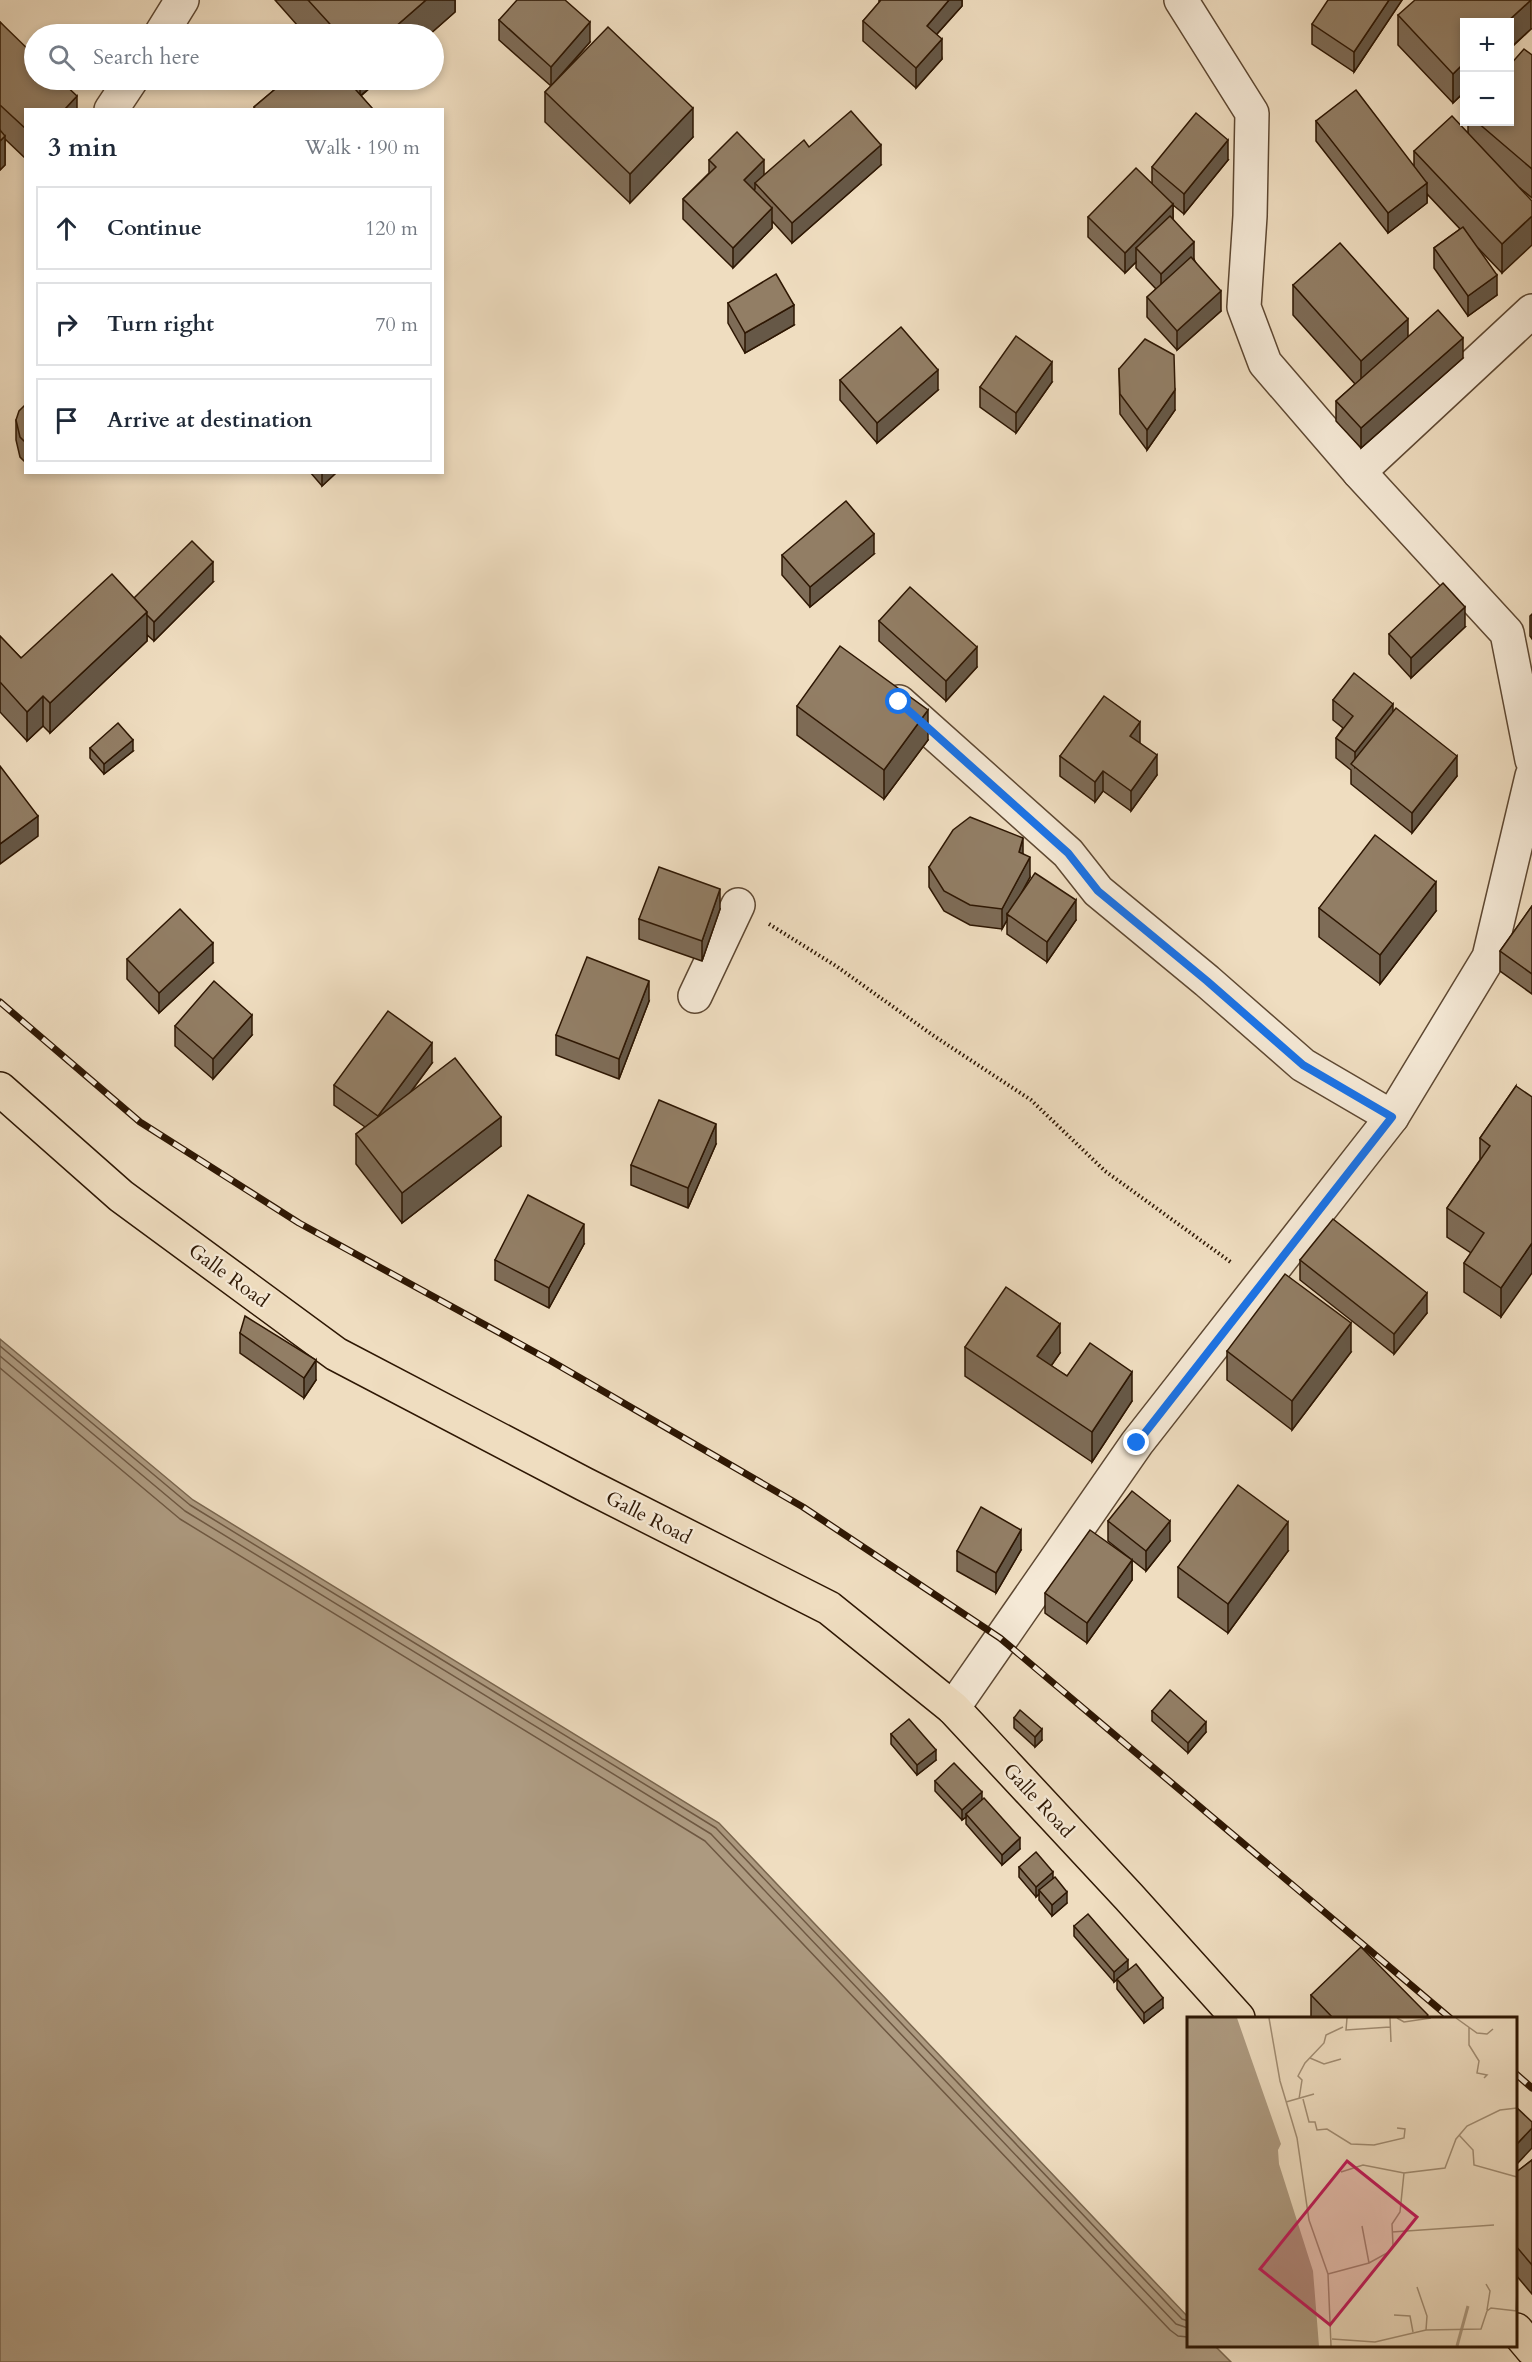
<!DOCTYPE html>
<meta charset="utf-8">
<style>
body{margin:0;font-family:Cardo,serif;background:#f2f2f3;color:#1f2937}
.controls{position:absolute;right:18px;top:18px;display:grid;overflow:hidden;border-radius:0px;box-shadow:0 3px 9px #0003}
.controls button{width:54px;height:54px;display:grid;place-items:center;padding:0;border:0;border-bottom:2px solid #e0e1e3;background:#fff;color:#1f2937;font:30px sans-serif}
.stop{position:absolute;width:18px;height:18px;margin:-14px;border:4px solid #1a73e8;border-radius:50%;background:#fff}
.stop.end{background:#1a73e8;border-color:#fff;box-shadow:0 2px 6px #0008}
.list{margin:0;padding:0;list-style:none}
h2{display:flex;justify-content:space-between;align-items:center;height:78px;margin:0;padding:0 24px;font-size:26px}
h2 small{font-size:20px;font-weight:400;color:#747a83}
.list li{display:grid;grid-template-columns:39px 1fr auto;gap:18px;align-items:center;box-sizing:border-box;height:84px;margin:0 12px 12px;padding:0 12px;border:2px solid #e0e1e3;border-radius:0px}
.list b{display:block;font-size:22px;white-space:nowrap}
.list em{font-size:20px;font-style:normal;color:#747a83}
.icon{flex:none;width:33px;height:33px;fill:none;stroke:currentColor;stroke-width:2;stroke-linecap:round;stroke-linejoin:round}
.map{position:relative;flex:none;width:1532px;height:2362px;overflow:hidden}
.search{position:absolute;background:#fff;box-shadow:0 3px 9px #0003;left:24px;top:24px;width:420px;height:66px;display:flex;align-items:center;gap:15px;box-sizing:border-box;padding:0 21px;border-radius:33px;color:#747a83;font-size:22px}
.panel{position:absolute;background:#fff;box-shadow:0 3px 9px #0003;left:24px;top:108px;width:420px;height:366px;border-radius:0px}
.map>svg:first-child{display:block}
</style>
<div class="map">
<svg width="1532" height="2362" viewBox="0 0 1532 2362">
<rect width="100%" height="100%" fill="#efddc0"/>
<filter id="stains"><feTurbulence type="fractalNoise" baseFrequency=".00333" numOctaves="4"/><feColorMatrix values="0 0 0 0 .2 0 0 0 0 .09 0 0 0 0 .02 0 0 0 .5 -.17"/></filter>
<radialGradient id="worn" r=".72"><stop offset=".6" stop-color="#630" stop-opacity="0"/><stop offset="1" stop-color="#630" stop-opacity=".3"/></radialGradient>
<polygon fill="#ad9a80" stroke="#7a664e" stroke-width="1.5" points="0,1339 193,1500 719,1823 1188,2317 1188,2346 1215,2346 1231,2362 0,2362"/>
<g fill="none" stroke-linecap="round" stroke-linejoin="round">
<g stroke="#6e5842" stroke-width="1.5">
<polyline points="0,1346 190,1505 716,1828 1182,2319 1188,2321"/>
<polyline points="0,1356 185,1511 711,1834 1176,2324 1188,2328"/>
<polyline points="0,1368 180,1519 705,1841 1170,2330 1178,2336 1188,2337"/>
</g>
<g stroke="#5e4832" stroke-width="36">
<g id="minor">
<polyline points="1181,0 1252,113 1250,216 1244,307 1265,363 1359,472 1507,633 1532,760"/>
<polyline points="161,34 182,0"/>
<polyline points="111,110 131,80"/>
<polyline points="1359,472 1532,311"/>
<polyline points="899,702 1068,853 1098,891 1207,981 1303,1065 1392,1117"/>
<polyline points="695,996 738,905"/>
<polyline points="953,1708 1137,1443 1392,1117 1489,957 1532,776"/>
</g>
</g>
<g stroke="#2e1703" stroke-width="36">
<g id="highway">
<polyline points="0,1089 121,1196 336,1354 584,1484 829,1608 953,1708 1129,1897 1238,2018"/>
<polyline points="1516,2330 1532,2349"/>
</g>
</g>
<polyline stroke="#2e1703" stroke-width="4" stroke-dasharray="1.5 3" stroke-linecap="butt" points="769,924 836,966 934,1036 1031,1100 1105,1171 1232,1263"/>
<use href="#minor" stroke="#f5e9d6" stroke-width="33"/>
<use href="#highway" stroke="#efddc0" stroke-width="33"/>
<g stroke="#2e1703" stroke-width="7">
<g id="rail">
<polyline points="0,1002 140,1122 299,1223 551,1361 803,1507 1000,1638 1450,2018"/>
<polyline points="1516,2074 1532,2088"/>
</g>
</g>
<use href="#rail" stroke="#f5e9d6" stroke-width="4.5" stroke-dasharray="14" stroke-linecap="butt"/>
</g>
<g fill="#7e6c57" stroke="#2e1703" stroke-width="1.5">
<polygon points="275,0 455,0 455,12 430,34 305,34"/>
<polygon points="879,0 962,0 962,6 937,34 942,59 916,88 863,41 863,21 879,3"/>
<polygon points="1402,0 1354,72 1312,44 1312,24"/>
<polygon points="1398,15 1531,29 1453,103 1398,45"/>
<polygon points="499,20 590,42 554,84 693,137 630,203 545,122 545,92 551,86 499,40"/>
<polygon points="0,22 77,110 26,110 26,159 5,139 5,165 0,170"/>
<polygon points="1532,55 1532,198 1520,188 1502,273 1478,248 1497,295 1468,316 1434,268 1434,248 1460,229 1427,194 1427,203 1388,233 1316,141 1316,121 1414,166 1414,151 1468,133 1468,122 1509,122"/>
<polygon points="286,80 379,80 361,96 373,110 254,110 254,107"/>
<polygon points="809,147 881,165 792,243 772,221 772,228 733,268 683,219 683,199 709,173 709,160 764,175"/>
<polygon points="1228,160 1184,214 1173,205 1173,219 1221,311 1177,350 1147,317 1147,297 1156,289 1136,268 1136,262 1125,273 1088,237 1088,217 1152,183 1152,167"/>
<polygon points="1293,285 1408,337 1463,358 1361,448 1336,421 1336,401 1355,384 1293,315"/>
<polygon points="728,303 794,325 745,353 728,323"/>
<polygon points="1119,369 1175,410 1147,450 1120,414"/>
<polygon points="840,380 938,390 877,443 840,400"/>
<polygon points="1052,382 1016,433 980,407 980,387"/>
<polygon points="26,404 26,463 20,457 16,440 16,420"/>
<polygon points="310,472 337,472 322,486"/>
<polygon points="874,554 810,607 782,575 782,555"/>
<polygon points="213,582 154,641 147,635 147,641 50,733 43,726 27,741 0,712 0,636 21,658 134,598"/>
<polygon points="1532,614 1532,639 1530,636 1530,616"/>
<polygon points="879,621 977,667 946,701 879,641"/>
<polygon points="1465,627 1411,678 1389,654 1389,634"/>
<polygon points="1333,700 1393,712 1457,776 1412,833 1351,784 1351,770 1336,758 1336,738 1343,728 1333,720"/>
<polygon points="797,706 928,740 884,799 797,735"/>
<polygon points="1140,743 1157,775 1131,811 1103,791 1095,802 1060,776 1060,756"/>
<polygon points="90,748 133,751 104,774 90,758"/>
<polygon points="1023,854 1030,877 1019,896 1076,920 1047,962 1007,934 1007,920 1002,929 970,925 944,911 929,887 929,867"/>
<polygon points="1532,906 1532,994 1500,971 1500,951"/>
<polygon points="1319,908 1436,911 1380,984 1319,937"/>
<polygon points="720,909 702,961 639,939 639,919"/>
<polygon points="127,959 213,963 159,1013 127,979"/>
<polygon points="649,1001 619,1079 556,1055 556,1035"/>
<polygon points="175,1026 252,1035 213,1079 175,1046"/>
<polygon points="432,1063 410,1093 501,1146 402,1223 356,1164 356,1134 365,1127 334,1105 334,1085"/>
<polygon points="1516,1086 1501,1317 1464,1292 1464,1263 1471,1253 1447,1237 1447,1208 1480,1160 1480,1138"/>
<polygon points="716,1144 688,1208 631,1185 631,1165"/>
<polygon points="584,1244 549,1308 495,1280 495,1260"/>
<polygon points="1300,1260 1427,1313 1394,1354 1300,1280"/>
<polygon points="240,1333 316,1380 304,1398 240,1353"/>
<polygon points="965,1347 1060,1353 1051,1366 1067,1376 1132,1401 1092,1462 965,1376"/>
<polygon points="1227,1351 1351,1352 1292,1430 1227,1380"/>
<polygon points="1108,1521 1170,1541 1146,1571 1132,1560 1132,1580 1087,1643 1045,1613 1045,1593 1132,1560 1108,1541"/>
<polygon points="1021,1550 996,1593 957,1571 957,1551"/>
<polygon points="1288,1551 1228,1633 1178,1597 1178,1567"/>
<polygon points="1152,1711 1206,1732 1188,1753 1152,1721"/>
<polygon points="1014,1718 1042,1740 1035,1747 1014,1728"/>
<polygon points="891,1734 936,1760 917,1775 891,1744"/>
<polygon points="935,1781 982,1801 1020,1849 1002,1865 966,1824 966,1817 962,1820 935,1791"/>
<polygon points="1019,1867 1053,1878 1067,1903 1052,1916 1039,1900 1039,1894 1036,1897 1019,1877"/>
<polygon points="1074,1926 1128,1970 1163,2008 1144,2023 1117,1989 1117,1979 1114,1982 1074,1936"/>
<polygon points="1311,1995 1428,2019 1311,2019"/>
<polygon points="1532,2160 1532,2294 1515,2274 1515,2173"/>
</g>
<g fill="#665847" stroke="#2e1703" stroke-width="1.5">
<polygon points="426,0 455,0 455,12 430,34 387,34"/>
<polygon points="949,0 962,0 962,6 927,45 927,26"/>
<polygon points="1389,0 1402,0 1354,72 1354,52"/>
<polygon points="1531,0 1531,29 1509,49 1509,22 1507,22"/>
<polygon points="590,22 590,42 551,86 551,67"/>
<polygon points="942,39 942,59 916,88 916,68"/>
<polygon points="1464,63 1464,92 1453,103 1453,74"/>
<polygon points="360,80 379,80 360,96"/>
<polygon points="77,96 77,110 64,110"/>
<polygon points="693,108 693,137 630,203 630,174"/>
<polygon points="5,136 5,165 0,170 0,141"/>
<polygon points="1228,140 1228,160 1184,214 1184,194"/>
<polygon points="881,145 881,165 792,243 792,223"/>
<polygon points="764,160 764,180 755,183 755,189 744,200 744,180"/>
<polygon points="1427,183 1427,203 1388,233 1388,213"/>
<polygon points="1173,204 1173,224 1136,248 1136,262 1125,273 1125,253"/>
<polygon points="772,208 772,228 733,268 733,248"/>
<polygon points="1532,216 1532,245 1502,273 1502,244"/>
<polygon points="1194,242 1194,262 1161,294 1161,274"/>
<polygon points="1497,275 1497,295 1468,316 1468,296"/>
<polygon points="1221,291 1221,311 1177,350 1177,331"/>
<polygon points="794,305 794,325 745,353 745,333"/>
<polygon points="1408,319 1408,348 1361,390 1361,361"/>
<polygon points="1463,338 1463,358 1361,448 1361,428"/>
<polygon points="1052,362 1052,382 1016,433 1016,413"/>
<polygon points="938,370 938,390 877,443 877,423"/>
<polygon points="1175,390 1175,410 1147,450 1147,430"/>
<polygon points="322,472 337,472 322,486"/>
<polygon points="874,534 874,554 810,607 810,587"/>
<polygon points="213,562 213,582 154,641 154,622"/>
<polygon points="1465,607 1465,627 1411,678 1411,658"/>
<polygon points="147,612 147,641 50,733 50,703"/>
<polygon points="977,647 977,667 946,701 946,681"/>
<polygon points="43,696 43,726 27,741 27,712"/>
<polygon points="1393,704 1393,724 1355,767 1355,752"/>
<polygon points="928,710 928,740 884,799 884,770"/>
<polygon points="1140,722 1140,742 1130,756 1130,736"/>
<polygon points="133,740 133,751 104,774 104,764"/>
<polygon points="1157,755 1157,775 1131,811 1131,791"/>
<polygon points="1457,756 1457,776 1412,833 1412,813"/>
<polygon points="1103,771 1103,791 1095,802 1095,782"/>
<polygon points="38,816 38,836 0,864 0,844"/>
<polygon points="1023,838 1023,858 1019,852"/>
<polygon points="1030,857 1030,877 1009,916 1007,914 1007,920 1002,929 1002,909"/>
<polygon points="1436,882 1436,911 1380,984 1380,955"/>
<polygon points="720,889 720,909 702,961 702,941"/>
<polygon points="1076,900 1076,920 1047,962 1047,942"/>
<polygon points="213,943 213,963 159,1013 159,993"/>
<polygon points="649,981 649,1001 619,1079 619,1059"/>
<polygon points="252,1015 252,1035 213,1079 213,1059"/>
<polygon points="432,1043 432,1063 378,1136 378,1116"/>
<polygon points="501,1117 501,1146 402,1223 402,1193"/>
<polygon points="716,1124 716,1144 688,1208 688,1188"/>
<polygon points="584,1224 584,1244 549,1308 549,1288"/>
<polygon points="1532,1243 1532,1273 1501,1317 1501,1288"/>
<polygon points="1427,1293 1427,1313 1394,1354 1394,1334"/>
<polygon points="1351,1323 1351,1352 1292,1430 1292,1401"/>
<polygon points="1060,1324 1060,1353 1037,1386 1037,1356"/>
<polygon points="316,1360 316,1380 304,1398 304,1378"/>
<polygon points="1132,1372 1132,1401 1092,1462 1092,1432"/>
<polygon points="1170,1521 1170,1541 1146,1571 1146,1551"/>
<polygon points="1288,1522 1288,1551 1228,1633 1228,1604"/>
<polygon points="1021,1530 1021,1550 996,1593 996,1573"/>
<polygon points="1132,1560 1132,1580 1087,1643 1087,1623"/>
<polygon points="1206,1722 1206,1732 1188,1753 1188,1743"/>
<polygon points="1042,1729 1042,1740 1035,1747 1035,1737"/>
<polygon points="936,1750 936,1760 917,1775 917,1765"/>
<polygon points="982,1792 982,1803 966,1814 966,1817 962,1820 962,1810"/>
<polygon points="1020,1838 1020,1849 1002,1865 1002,1855"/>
<polygon points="1053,1872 1053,1882 1039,1890 1039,1894 1036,1897 1036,1887"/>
<polygon points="1067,1892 1067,1903 1052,1916 1052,1905"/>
<polygon points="1128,1960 1128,1970 1114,1982 1114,1972"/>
<polygon points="1163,1998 1163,2008 1144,2023 1144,2013"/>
<polygon points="1532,2128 1532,2148 1515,2166 1515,2146"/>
</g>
<g fill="#927e65" stroke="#2e1703" stroke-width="1.5">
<polygon points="308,0 426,0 387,34 339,34"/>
<polygon points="517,0 565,0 590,22 551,67 499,20"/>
<polygon points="881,0 949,0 927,26 942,39 916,68 863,21"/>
<polygon points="1328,0 1389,0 1354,52 1312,24"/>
<polygon points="1415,0 1531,0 1507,22 1464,22 1464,63 1453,74 1398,15"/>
<polygon points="0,22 34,55 34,80 60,80 77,96 64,110 26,110 26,129 0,105"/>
<polygon points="608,27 693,108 630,174 545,92"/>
<polygon points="1524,49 1532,55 1532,169 1477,122 1509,122 1509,66"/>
<polygon points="286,80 347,80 373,109 256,110 254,107"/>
<polygon points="1356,90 1427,183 1388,213 1316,121"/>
<polygon points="851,111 881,145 792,223 755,183 804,140 809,147"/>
<polygon points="1196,113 1228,140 1184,194 1152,167"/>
<polygon points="1452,116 1532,201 1532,216 1502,244 1414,151"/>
<polygon points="0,130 5,136 0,141"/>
<polygon points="737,132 764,160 744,180 772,208 733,248 683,199 716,167 709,160"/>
<polygon points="1136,168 1173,204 1125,253 1088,217"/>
<polygon points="1170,216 1194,242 1161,274 1136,248"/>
<polygon points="1463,227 1497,275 1468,296 1434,248"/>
<polygon points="1340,243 1408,319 1361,361 1293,285"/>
<polygon points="1191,257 1221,291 1177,331 1147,297"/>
<polygon points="776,274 794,305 745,333 728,303"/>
<polygon points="1438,310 1463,338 1361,428 1336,401"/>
<polygon points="901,327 938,370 877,423 840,380"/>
<polygon points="1016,336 1052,362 1016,413 980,387"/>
<polygon points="1145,339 1174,355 1175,390 1147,430 1120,394 1119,369"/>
<polygon points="26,404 26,443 20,437 16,420 19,411"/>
<polygon points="846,501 874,534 810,587 782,555"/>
<polygon points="192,541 213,562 154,622 147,615 147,612 134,598"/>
<polygon points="112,574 147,612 50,703 43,696 27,712 0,682 0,636 21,658"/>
<polygon points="1443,583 1465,607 1411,658 1389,634"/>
<polygon points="910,587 977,647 946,681 879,621"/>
<polygon points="840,646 928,710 884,770 797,706"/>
<polygon points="1354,673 1393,704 1355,752 1336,738 1353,716 1333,700"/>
<polygon points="1104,696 1140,722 1130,736 1157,755 1131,791 1103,771 1095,782 1060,756"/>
<polygon points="1396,708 1457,756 1412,813 1351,764"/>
<polygon points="118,723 133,740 104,764 90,748"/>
<polygon points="0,766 38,816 0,844"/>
<polygon points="970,817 1023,838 1019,852 1030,857 1002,909 970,905 944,891 929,867 953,830"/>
<polygon points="1375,835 1436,882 1380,955 1319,908"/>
<polygon points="659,867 720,889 702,941 639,919"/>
<polygon points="1035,873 1076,900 1047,942 1007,914"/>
<polygon points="1532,906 1532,974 1500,951"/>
<polygon points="180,909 213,943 159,993 127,959"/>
<polygon points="587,957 649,981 619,1059 556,1035"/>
<polygon points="214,981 252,1015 213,1059 175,1026"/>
<polygon points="388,1011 432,1043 378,1116 334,1085"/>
<polygon points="455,1058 501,1117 402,1193 356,1134"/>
<polygon points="1516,1086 1532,1097 1532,1243 1501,1288 1464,1263 1484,1233 1447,1208 1490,1146 1480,1138"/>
<polygon points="659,1100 716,1124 688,1188 631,1165"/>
<polygon points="528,1195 584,1224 549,1288 495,1260"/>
<polygon points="1333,1219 1427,1293 1394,1334 1300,1260"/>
<polygon points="1285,1274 1351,1323 1292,1401 1227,1351"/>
<polygon points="1006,1287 1060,1324 1037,1356 1067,1376 1090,1343 1132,1372 1092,1432 965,1347"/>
<polygon points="245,1316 316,1360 304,1378 240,1333"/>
<polygon points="1238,1485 1288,1522 1228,1604 1178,1567"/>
<polygon points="1132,1491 1170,1521 1146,1551 1108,1521"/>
<polygon points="981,1507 1021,1530 996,1573 957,1551"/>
<polygon points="1090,1530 1132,1560 1087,1623 1045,1593"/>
<polygon points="1170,1690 1206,1722 1188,1743 1152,1711"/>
<polygon points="1020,1710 1042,1729 1035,1737 1014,1718"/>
<polygon points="909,1719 936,1750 917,1765 891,1734"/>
<polygon points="954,1763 982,1792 962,1810 935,1781"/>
<polygon points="984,1798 1020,1838 1002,1855 966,1814"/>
<polygon points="1036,1852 1053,1872 1036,1887 1019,1867"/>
<polygon points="1055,1877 1067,1892 1052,1905 1039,1890"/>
<polygon points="1088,1914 1128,1960 1114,1972 1074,1926"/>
<polygon points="1361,1947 1428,2015 1425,2019 1334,2019 1311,1995"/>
<polygon points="1136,1964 1163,1998 1144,2013 1117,1979"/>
<polygon points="1515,2106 1532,2122 1532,2128 1515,2146"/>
<polygon points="1532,2160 1532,2265 1515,2245 1515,2173"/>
</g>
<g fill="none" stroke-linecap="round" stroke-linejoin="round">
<polyline stroke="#1a73e8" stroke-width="8" points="899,702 1068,853 1098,891 1207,981 1303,1065 1392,1117 1137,1443"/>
</g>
<g text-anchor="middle" stroke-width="4.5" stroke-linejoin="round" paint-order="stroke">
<g font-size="20" fill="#2e1703" stroke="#f5e9d6">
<text transform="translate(229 1275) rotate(36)" y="7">Galle Road</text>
<text transform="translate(649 1517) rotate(27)" y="7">Galle Road</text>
<text transform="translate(1039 1800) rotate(47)" y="7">Galle Road</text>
</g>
</g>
<g transform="translate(1187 2017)">
<rect width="330" height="330" fill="#efddc0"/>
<path d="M0,1h50l44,126 -3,6 1,14 34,107 6,75h-132z" fill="#ad9a80"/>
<path fill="none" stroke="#ad9a80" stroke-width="3" d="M270,329l11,-40"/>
<path fill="none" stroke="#a28e74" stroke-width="1.5" d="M82,1l11,63 17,57 12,82 19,54 3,72M160,1l-1,12 44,-3M203,1l1,24M210,1l7,4 27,-4M269,1l21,15 10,1 6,-5M282,10v18l10,16 -2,12 10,2 -3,3M123,41l14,6 17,-5M112,82l3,-19 -4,-4 7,-13 19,-20 2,-8 17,-8M116,82l6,23h6l2,8 10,-1 24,15 23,1 30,-7 1,-9 -8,-1M99,85l28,-8M272,118l14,15 1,15 43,12M154,155l22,-7 41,8M175,209l7,37M205,215l102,-7M141,257l41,-11 20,-11 4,-7 -1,-21 8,-12 4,-39 41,-5 11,-29 11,-13 33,-16 17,-2M299,267l4,7 -3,19M230,270l10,29 -1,14M329,294l1,-20M207,298l16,1 3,16M145,322l43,3 51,-12 55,-1 6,-18 4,-3 26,3"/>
<path fill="#c2185b" fill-opacity="0.15" stroke="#c2185b" stroke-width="3" d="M160,144l70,56 -87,108 -70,-56z"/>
<rect width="330" height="330" fill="none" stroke="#2e1703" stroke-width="3"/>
</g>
<rect width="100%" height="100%" filter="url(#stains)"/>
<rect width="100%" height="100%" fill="url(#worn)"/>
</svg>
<div class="controls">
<button>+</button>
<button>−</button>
</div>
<div class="stop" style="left:899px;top:702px"></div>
<div class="stop end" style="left:1137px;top:1443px"></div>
<div class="search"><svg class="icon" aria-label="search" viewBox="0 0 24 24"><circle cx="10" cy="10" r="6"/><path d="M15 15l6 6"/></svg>Search here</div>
<section class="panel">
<h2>3 min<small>Walk · 190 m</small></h2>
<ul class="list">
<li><svg class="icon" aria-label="ahead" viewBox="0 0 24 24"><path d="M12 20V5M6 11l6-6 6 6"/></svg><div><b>Continue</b></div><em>120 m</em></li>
<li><svg class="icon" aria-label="right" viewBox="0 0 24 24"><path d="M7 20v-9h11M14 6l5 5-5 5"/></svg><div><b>Turn right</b></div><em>70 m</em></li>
<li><svg class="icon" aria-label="arrive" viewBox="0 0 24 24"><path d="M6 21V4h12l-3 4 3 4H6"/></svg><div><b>Arrive at destination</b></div></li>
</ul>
</section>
</div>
